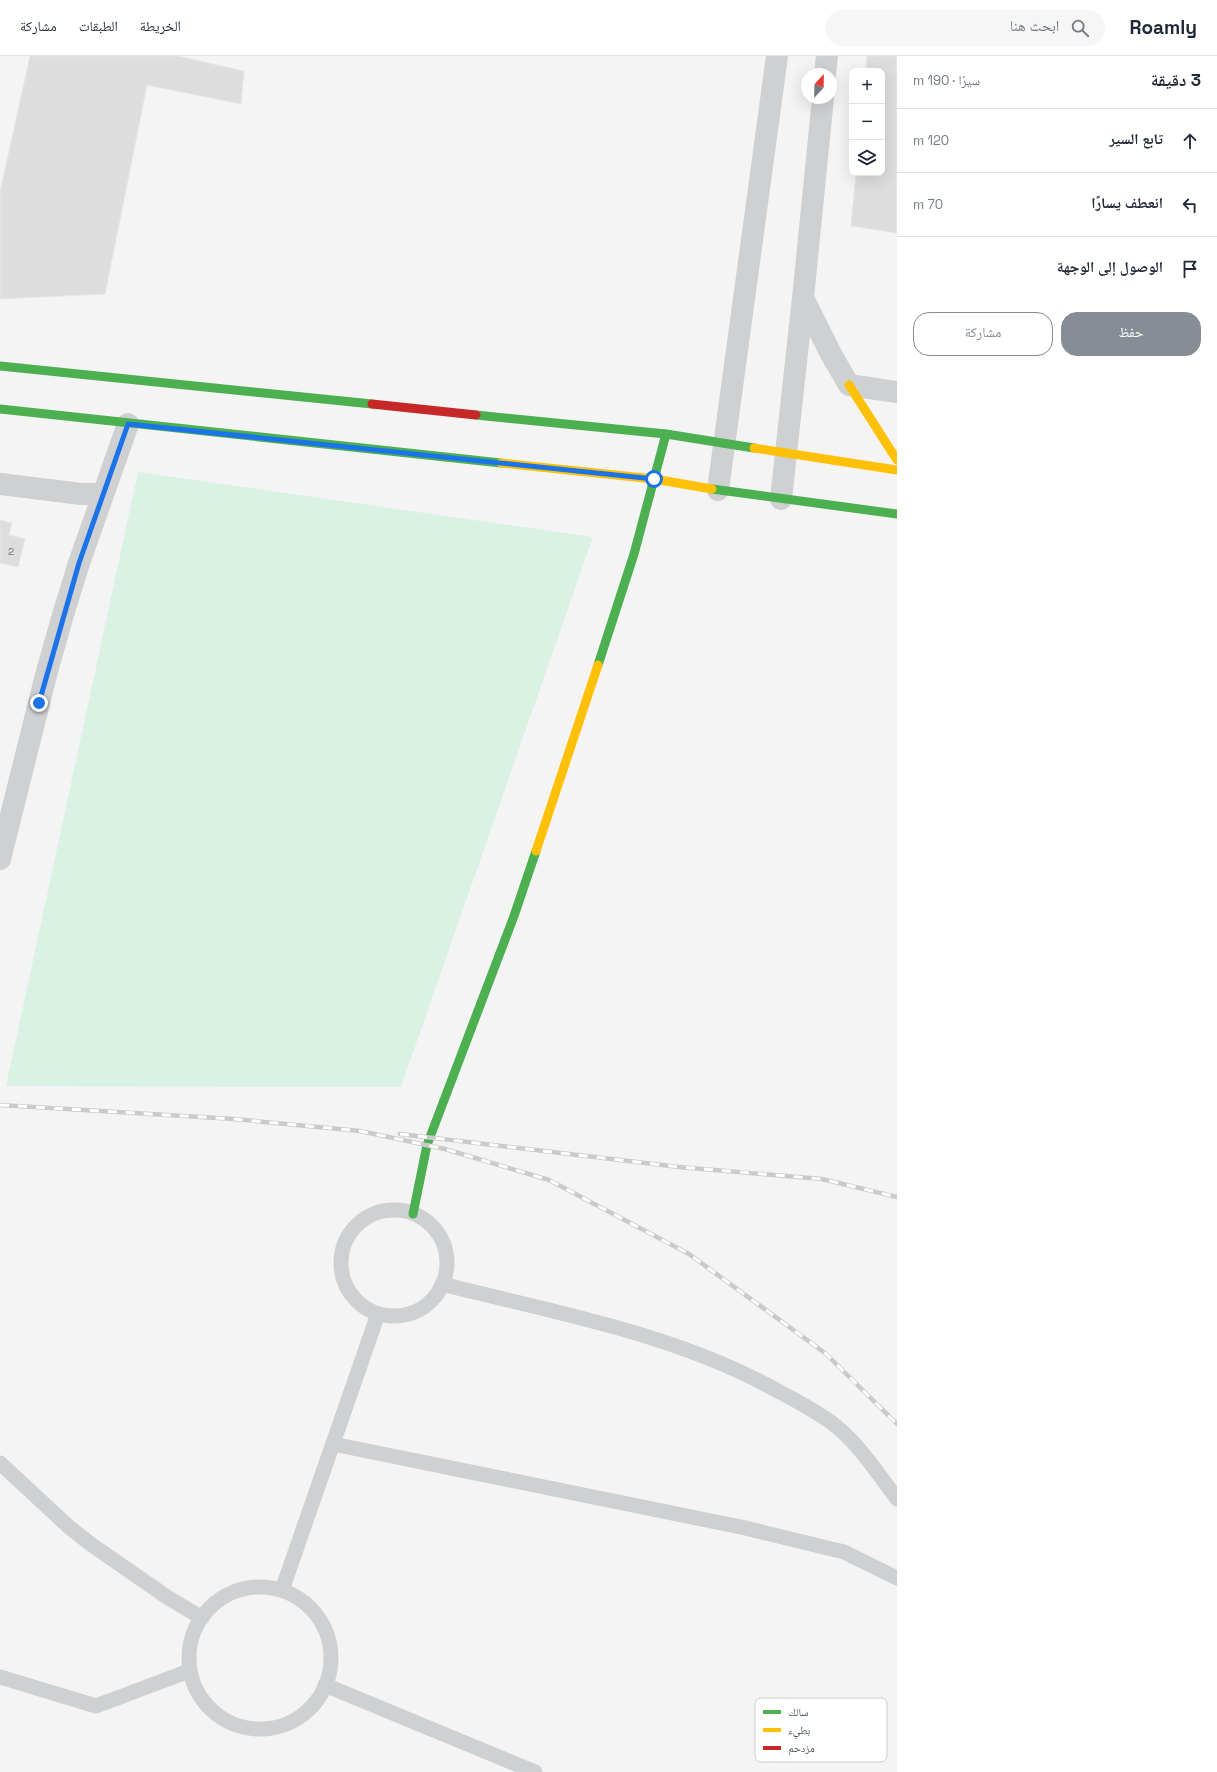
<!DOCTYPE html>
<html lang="ar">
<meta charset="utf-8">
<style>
body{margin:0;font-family:"Space Grotesk","Noto Naskh Arabic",sans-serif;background:#f6f6f7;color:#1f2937;direction:rtl}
.controls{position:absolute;right:12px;top:12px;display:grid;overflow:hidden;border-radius:8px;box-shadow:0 4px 16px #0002}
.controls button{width:36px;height:36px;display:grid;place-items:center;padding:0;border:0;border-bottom:1px solid #e0e1e3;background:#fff;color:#1f2937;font:20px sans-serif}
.compass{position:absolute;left:801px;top:12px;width:36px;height:36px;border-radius:50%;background:#fff;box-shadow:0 4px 16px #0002;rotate:22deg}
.stop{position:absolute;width:12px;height:12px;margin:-9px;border:3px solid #1a73e8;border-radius:50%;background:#fff}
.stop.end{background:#1a73e8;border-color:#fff;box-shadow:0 1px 4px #0008}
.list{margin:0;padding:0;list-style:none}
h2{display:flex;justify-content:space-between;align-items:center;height:52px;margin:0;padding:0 16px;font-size:17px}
h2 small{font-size:13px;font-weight:400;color:#747a83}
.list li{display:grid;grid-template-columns:26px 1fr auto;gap:12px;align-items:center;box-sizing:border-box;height:64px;padding:0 16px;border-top:1px solid #e0e1e3}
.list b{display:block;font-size:15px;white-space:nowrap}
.list em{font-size:13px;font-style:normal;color:#747a83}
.actions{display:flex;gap:8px;padding:12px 16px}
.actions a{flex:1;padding:9px 0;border:1px solid #868d94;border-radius:16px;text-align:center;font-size:14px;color:#868d94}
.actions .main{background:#868d94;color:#fff}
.icon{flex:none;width:22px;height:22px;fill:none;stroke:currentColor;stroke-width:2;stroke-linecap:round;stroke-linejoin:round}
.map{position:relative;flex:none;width:897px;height:1716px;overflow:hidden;direction:ltr}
header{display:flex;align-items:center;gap:24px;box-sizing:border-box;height:56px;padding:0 20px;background:#fff;border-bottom:1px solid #e0e1e3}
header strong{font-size:19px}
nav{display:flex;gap:22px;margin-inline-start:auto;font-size:14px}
.search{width:280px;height:36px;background:#f6f6f7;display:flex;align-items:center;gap:10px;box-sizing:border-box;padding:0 14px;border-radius:22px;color:#747a83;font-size:15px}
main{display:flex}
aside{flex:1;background:#fff}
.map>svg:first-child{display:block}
</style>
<header>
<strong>Roamly</strong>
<div class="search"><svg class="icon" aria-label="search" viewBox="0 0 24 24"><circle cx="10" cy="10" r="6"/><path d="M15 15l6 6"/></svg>ابحث هنا</div>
<nav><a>الخريطة</a><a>الطبقات</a><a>مشاركة</a></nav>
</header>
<main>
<aside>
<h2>3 دقيقة<small>سيرًا · 190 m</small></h2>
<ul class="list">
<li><svg class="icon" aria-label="ahead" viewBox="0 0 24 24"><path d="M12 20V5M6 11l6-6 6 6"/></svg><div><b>تابع السير</b></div><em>120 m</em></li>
<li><svg class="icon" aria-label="left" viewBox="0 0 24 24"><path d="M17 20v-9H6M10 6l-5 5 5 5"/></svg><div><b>انعطف يسارًا</b></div><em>70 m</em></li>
<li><svg class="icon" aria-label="arrive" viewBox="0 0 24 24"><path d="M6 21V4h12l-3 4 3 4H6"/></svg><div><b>الوصول إلى الوجهة</b></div></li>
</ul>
<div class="actions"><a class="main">حفظ</a><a>مشاركة</a></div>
</aside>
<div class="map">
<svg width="897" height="1716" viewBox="0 0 897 1716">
<rect width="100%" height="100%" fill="#f4f4f4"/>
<polygon fill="#d9f2e3" points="138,416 593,481 401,1031 6,1030"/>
<g fill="#ddddde" stroke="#e5e6e7">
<polygon points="30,0 177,0 244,15 241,48 147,29 105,238 0,243 0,136"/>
<polygon points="867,0 897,0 897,177 851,170 856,117 882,117 882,15 866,15"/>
<polygon points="0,464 12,467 9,479 25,483 18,511 0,507"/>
</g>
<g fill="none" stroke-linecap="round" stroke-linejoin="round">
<g stroke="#ced0d2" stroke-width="15">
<circle cx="394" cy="1207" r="53"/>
<path d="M442,1228c114,29 232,49 336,107 20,11 41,21 59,36 24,20 42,48 60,72"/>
<polyline points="333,1388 741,1471 844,1496 897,1522"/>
<polyline points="0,1407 69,1471 92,1489 167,1541 202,1562"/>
<circle cx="260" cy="1602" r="71"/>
<polyline points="282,1534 378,1258"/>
<polyline points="0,1621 96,1650 189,1615"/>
<polyline points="325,1629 535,1716"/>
</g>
<g stroke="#ced0d2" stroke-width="22">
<polyline points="825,18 827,0"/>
<polyline points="823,42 803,242 832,300 849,329 897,336"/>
<polyline points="0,428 81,438 103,438"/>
<polyline points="718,434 777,0"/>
<polyline points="781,443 803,242"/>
<polyline points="0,803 46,619 63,559 79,507 128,368"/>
</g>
<g stroke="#4caf50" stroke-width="9">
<polyline points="0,310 372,348"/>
<polyline points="0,353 501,407"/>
<polyline points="476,359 666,378 754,392"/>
<polyline points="712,433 897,458"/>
<polyline points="598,609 634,498 666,378"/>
<polyline points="413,1158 427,1089 514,860 536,795"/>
</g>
<g stroke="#ffc107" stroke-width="9">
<polyline points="849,329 897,404"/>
<polyline points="754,392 897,414"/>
<polyline points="501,407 654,423 712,433"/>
<polyline points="536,795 598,609"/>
</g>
<polyline stroke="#c62828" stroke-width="9" points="372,348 476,359"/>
<g stroke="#c9cacc" stroke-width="4.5">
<g id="rail">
<polyline points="0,1049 234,1063 360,1075 445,1093 549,1124 689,1198 825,1297 897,1368"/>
<polyline points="400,1078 679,1111 822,1123 897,1141"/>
</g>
</g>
<use href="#rail" stroke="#fff" stroke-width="3" stroke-dasharray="9" stroke-linecap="butt"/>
</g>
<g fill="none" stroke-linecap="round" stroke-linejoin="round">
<polyline stroke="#1a73e8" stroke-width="5" points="39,647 79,507 128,368 654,423"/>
</g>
<g text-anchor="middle" stroke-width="4" stroke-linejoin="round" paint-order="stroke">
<g font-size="10" fill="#707881">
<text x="11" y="499">2</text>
</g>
</g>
<rect x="755" y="1642" width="132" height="64" rx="6" fill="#fff" stroke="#c9ccd0" stroke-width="1"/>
<rect x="763" y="1654" width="18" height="4" fill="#4caf50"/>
<rect x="763" y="1672" width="18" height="4" fill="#ffc107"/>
<rect x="763" y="1690" width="18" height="4" fill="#c62828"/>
<g font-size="11" fill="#4a5661">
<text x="788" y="1660">سالك</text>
<text x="788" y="1678">بطيء</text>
<text x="788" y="1696">مزدحم</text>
</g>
</svg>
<div class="controls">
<button>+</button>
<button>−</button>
<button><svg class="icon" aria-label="layers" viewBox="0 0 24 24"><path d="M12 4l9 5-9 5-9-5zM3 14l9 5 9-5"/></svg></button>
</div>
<svg class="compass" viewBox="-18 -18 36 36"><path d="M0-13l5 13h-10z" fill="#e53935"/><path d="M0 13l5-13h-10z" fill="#747a83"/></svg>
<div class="stop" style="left:654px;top:423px"></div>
<div class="stop end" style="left:39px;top:647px"></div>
</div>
</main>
